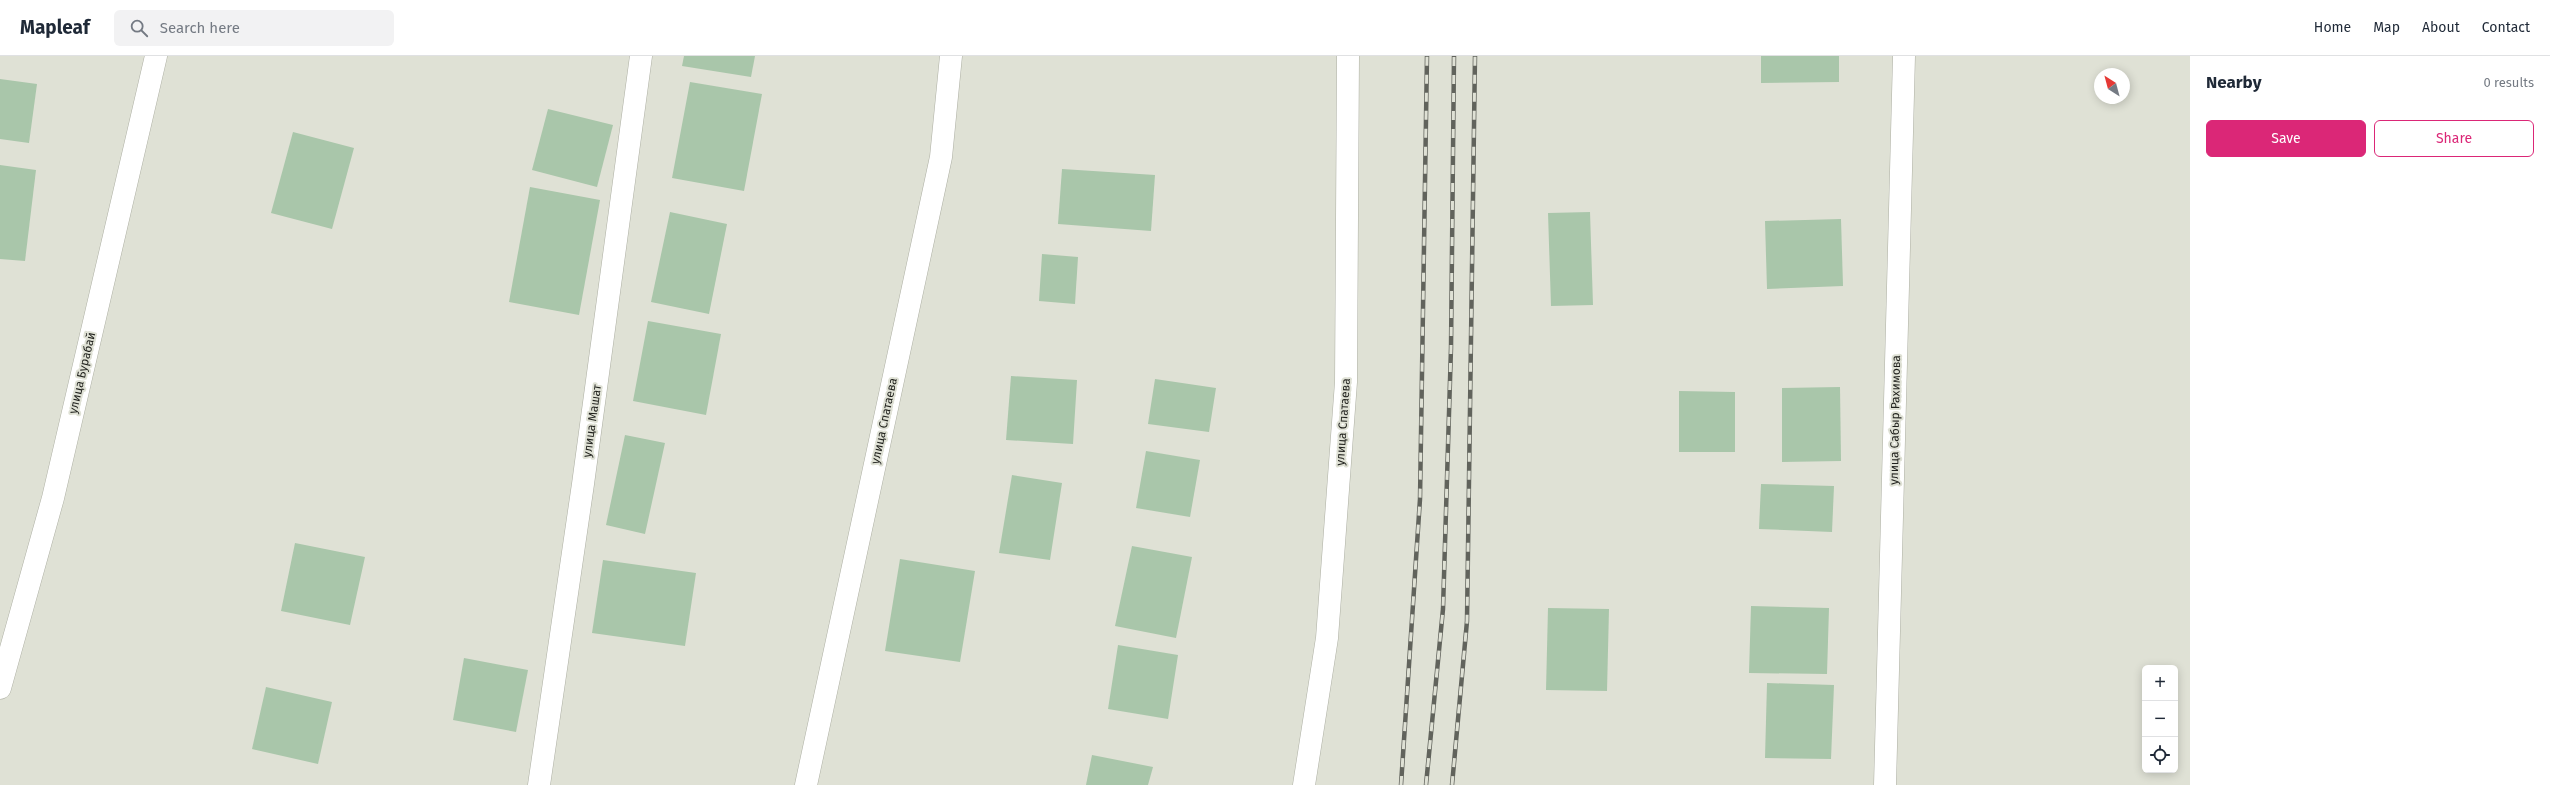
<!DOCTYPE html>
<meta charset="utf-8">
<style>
body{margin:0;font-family:"Fira Sans",sans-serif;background:#f2f2f3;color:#1f2937}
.controls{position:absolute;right:12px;bottom:12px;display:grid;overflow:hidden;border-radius:6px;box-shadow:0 2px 10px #0003}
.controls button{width:36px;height:36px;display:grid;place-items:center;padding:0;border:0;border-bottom:1px solid #e0e1e3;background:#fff;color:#1f2937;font:20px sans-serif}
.compass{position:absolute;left:2094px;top:12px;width:36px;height:36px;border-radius:50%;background:#fff;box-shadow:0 2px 10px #0003;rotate:324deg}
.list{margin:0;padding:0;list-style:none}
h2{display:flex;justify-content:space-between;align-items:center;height:52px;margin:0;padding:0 16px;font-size:17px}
h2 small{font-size:13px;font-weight:400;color:#747a83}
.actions{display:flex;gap:8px;padding:12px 16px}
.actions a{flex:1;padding:9px 0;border:1px solid #db2777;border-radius:6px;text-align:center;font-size:14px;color:#db2777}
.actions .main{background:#db2777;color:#fff}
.icon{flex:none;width:22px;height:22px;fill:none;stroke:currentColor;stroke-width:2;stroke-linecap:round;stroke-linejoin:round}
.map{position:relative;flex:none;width:2190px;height:729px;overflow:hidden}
header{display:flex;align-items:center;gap:24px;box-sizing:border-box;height:56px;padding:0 20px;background:#fff;border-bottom:1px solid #e0e1e3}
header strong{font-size:19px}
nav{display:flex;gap:22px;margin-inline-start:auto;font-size:14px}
.search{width:280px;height:36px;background:#f2f2f3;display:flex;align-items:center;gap:10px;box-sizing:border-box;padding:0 14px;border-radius:6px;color:#747a83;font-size:15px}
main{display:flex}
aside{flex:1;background:#fff}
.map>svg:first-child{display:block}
</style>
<header>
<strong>Mapleaf</strong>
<div class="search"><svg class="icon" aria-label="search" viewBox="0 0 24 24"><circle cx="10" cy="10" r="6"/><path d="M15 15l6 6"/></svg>Search here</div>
<nav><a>Home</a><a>Map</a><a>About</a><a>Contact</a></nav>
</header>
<main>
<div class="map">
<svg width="2190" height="729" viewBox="0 0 2190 729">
<rect width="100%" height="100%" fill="#dfe1d5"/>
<g fill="#a9c6aa">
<polygon points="684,0 755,0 751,21 682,10"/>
<polygon points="1761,0 1839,0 1839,26 1761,27"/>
<polygon points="0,23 37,28 29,87 0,83"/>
<polygon points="690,26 762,38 744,135 672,122"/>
<polygon points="548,53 613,69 597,131 532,114"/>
<polygon points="293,76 354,92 332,173 271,157"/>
<polygon points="0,109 36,114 25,205 0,203"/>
<polygon points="1062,113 1155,119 1151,175 1058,168"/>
<polygon points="530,131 600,144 579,259 509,246"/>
<polygon points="670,156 727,168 709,258 651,246"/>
<polygon points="1590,156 1593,249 1551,250 1548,157"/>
<polygon points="1841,163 1843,230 1767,233 1765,165"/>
<polygon points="1042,198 1078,201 1075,248 1039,245"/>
<polygon points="648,265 721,278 706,359 633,345"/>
<polygon points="1011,320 1077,324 1073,388 1006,384"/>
<polygon points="1155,323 1216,332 1209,376 1148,368"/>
<polygon points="1840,331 1841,405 1782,406 1782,332"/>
<polygon points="1679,335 1735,336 1735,396 1679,396"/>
<polygon points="625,379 665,387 645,478 606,469"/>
<polygon points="1146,395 1200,404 1190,461 1136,452"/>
<polygon points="1012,419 1062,427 1050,504 999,497"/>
<polygon points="1761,428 1834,430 1832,476 1759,473"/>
<polygon points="295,487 365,501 350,569 281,555"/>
<polygon points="1132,490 1192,501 1176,582 1115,570"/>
<polygon points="900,503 975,515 960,606 885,595"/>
<polygon points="603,504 696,517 685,590 592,577"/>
<polygon points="1751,550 1829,552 1827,618 1749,617"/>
<polygon points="1548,552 1609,553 1607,635 1546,634"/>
<polygon points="1118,589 1178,599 1168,663 1108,653"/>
<polygon points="464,602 528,614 516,676 453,664"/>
<polygon points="1767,627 1834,629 1831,703 1765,702"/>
<polygon points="266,631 332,646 318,708 252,693"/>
<polygon points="1092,699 1153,711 1148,729 1086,729"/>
</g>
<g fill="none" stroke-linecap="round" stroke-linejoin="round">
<g stroke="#adafa3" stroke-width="23">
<g id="minor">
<polyline points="0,632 53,442 156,0"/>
<polyline points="539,729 583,428 641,0"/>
<polyline points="806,729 941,101 951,0"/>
<polyline points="1304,729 1327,582 1346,326 1348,0"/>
<polyline points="1885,729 1904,0"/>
</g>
</g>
<use href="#minor" stroke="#fff" stroke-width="22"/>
<g stroke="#61635c" stroke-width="4.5">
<g id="rail">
<polyline points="1401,729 1420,443 1427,0"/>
<polyline points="1426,729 1443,553 1451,292 1454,0"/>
<polyline points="1452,729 1467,565 1475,0"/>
</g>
</g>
<use href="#rail" stroke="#dfe1d5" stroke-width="3" stroke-dasharray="9" stroke-linecap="butt"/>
</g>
<g text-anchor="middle" stroke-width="4" stroke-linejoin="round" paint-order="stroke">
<g font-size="12" fill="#1f201c" stroke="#dfe1d5">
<text transform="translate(82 317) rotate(-77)" y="4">улица Бурабай</text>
<text transform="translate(1895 364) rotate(-89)" y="4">улица Сабыр Рахимова</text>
<text transform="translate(592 365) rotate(-82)" y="4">улица Машат</text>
<text transform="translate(884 365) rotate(-78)" y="4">улица Спатаева</text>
<text transform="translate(1343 366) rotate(-86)" y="4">улица Спатаева</text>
</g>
</g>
</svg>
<div class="controls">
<button>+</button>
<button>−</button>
<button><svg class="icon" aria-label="locate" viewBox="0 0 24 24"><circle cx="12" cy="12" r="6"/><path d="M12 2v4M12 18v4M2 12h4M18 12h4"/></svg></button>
</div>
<svg class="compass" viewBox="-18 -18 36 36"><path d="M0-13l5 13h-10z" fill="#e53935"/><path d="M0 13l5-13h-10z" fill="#747a83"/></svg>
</div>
<aside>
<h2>Nearby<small>0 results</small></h2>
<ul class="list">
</ul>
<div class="actions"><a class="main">Save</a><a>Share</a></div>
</aside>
</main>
